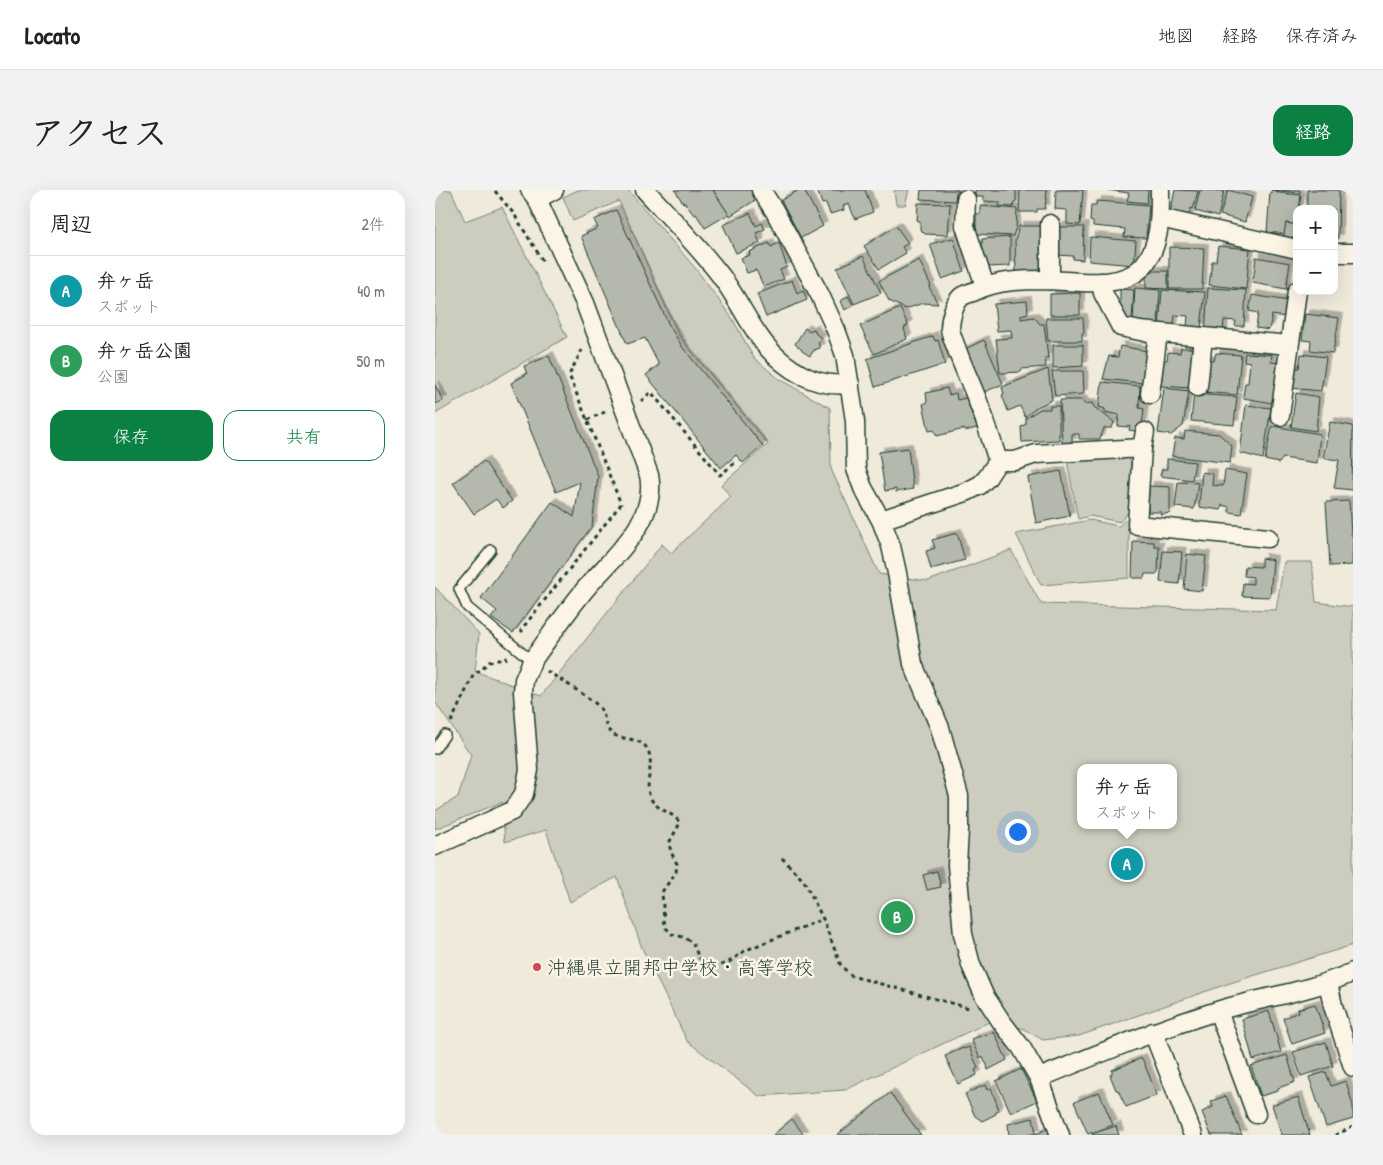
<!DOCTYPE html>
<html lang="ja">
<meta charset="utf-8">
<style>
body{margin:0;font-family:"Patrick Hand","Klee One",sans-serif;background:#f2f2f2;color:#222}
.controls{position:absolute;right:15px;top:15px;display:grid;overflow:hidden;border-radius:10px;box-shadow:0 5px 20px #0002}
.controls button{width:45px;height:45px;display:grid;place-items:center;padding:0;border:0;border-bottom:1px solid #e0e0e0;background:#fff;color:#222;font:25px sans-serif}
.you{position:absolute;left:582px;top:641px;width:18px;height:18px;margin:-12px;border:4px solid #fff;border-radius:50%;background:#1a73e8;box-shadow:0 0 0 8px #1a73e833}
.badge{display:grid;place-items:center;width:32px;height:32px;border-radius:50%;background:#0b8043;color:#fff;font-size:16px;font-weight:700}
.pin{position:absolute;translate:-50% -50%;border:2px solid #fff;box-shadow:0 1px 5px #0006}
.popup{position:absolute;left:642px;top:574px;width:100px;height:65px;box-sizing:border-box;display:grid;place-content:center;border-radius:10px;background:#fff;filter:drop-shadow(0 1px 4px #0005);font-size:16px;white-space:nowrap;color:#767676}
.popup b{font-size:19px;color:#222}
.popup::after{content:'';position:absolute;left:50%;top:100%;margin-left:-10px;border:10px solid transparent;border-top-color:#fff}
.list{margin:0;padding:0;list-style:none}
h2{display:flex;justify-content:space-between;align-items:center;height:65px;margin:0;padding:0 20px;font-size:21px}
h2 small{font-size:16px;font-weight:400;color:#767676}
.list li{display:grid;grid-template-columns:32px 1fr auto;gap:15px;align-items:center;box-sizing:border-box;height:70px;padding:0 20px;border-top:1px solid #e0e0e0}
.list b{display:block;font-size:19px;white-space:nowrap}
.list p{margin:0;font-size:16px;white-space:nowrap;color:#767676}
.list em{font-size:16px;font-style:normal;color:#767676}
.actions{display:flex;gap:10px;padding:15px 20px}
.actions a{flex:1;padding:11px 0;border:1px solid #0b8043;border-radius:15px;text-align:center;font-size:18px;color:#0b8043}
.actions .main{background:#0b8043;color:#fff}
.map{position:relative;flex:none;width:918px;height:945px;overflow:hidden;border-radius:15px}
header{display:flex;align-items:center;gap:30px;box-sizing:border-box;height:70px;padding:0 25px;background:#fff;border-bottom:1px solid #e0e0e0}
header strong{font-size:24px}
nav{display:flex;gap:28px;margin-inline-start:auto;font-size:18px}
.intro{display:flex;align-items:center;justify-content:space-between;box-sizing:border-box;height:120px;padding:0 30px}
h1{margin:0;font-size:35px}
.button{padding:12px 22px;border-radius:15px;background:#0b8043;color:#fff;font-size:18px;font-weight:700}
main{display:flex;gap:30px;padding:0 30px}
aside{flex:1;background:#fff;border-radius:15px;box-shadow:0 5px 20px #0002}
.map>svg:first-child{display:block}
</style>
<header>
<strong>Locato</strong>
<nav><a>地図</a><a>経路</a><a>保存済み</a></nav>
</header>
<div class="intro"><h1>アクセス</h1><a class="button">経路</a></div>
<main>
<aside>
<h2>周辺<small>2件</small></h2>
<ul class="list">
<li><span class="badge" style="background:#0f9aa8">A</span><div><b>弁ヶ岳</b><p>スポット</p></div><em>40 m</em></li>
<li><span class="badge" style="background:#2e9e5b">B</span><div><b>弁ヶ岳公園</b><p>公園</p></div><em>50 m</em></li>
</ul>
<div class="actions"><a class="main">保存</a><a>共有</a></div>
</aside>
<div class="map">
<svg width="918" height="945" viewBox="0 0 918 945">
<defs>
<filter id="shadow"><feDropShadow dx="4.5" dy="-4.5" stdDeviation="0" flood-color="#0004"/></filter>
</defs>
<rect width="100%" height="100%" fill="#efeada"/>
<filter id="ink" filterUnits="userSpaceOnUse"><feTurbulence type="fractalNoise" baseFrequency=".02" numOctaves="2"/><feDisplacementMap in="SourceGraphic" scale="10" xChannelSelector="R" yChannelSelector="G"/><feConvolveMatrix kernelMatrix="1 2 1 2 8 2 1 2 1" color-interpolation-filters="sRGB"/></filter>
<g filter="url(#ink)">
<g fill="#cccdbf" stroke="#76857a" fill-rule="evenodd">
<polygon points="0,0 16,0 30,31 67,17 132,147 0,224"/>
<path d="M143,0h50l68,79 36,49 22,40 25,21 51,29 1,61 48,105 49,7 83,-31 30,54 235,6 8,-48h28l4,40 37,5v338l-126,39 -148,52 -36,4 -21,-12 -33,-6 -144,68 -86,6 -72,-55 -45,-93 -25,-71 -47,25 -24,-72 -41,12 -3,-40 -67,27v-18l23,-14 13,-42 -36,-53v-115l44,47 -4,37 66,25 121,-152 9,9 60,-56 -10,-12 47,-41 -89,-108 -60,-135 -46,20 -10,-24zM646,578h92v57h-92z"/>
<polygon points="459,0 474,0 470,15 461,15"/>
<polygon points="690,264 696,272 695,320 685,332 655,326 643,329 632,270"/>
<polygon points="694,327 694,388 606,395 581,344 655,330 684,336"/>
</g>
<g fill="#b5b9ad" stroke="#1f3d34" filter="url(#shadow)">
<polygon points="240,0 278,0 294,24 270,38 261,24 259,25 249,12 248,13"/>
<polygon points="278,0 319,0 324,8 295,26"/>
<polygon points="364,0 369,0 388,36 366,48 346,10"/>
<polygon points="382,0 430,0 438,22 420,29 414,14 408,16 409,20 395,24 391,13 387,14"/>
<polygon points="486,0 523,0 523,2 521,2 520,11 485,9"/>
<polygon points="540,0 581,0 581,11 579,12 578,17 564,16 565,12 548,11 548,7 540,7"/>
<polygon points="585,0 612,0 610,19 602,19 602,22 584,22"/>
<polygon points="621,0 648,0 645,35 632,34 632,20 620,19"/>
<polygon points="672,0 713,0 712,13 692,11 694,3"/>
<polygon points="740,0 763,1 758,19 756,18 753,29 735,24"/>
<polygon points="765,0 789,1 783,27 760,21"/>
<polygon points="793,0 817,7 810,32 785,25"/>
<polygon points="836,0 865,0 865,3"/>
<polygon points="872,0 904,0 903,49 899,49 899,19 872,19"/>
<polygon points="835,2 866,5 864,19 862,19 862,35 851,33 850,44 832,42"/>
<polygon points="662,11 714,15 711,48 689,47 690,39 658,36 658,32 655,31 656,15 661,15"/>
<polygon points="483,13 515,14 513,45 490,44 485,39 485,31 482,31"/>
<polygon points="545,16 582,19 581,37 578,46 541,44 541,24 545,24"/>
<polygon points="181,20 234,135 248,158 328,256 308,273 301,265 286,278 211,185 224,175 210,148 192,154 146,46 163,38 159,30"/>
<polygon points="315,23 321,36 327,33 330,39 321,43 325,53 301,63 288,35"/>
<polygon points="851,33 862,35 862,50 848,49"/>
<polygon points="461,36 473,53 467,57 471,63 444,79 429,56"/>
<polygon points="584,36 607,36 606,86 581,84 580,51"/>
<polygon points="621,37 649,37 648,70 638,69 638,66 622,65"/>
<polygon points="575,47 575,76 551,77 550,69 548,69 547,49"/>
<polygon points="655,47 701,51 699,75 654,71"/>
<polygon points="518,48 529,81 507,89 495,54"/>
<polygon points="334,53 336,57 344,53 352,77 345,80 349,89 329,97 321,80 312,83 306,68 315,65 314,62"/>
<polygon points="783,56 815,59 811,99 774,95 777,71 781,71"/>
<polygon points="734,57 769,58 767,99 734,99"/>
<polygon points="428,66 446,103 419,114 402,78"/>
<polygon points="821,67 855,73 851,99 818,93"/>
<polygon points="484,70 496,96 494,97 503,114 488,113 471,119 454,111 444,91"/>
<polygon points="711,81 733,81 733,99 711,98"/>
<polygon points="357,90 362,103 368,100 372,110 331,127 322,104"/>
<polygon points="700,98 725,100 723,134 698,132"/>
<polygon points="773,98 811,100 809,136 800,136 801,131 789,130 788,144 770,143"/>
<polygon points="685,99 699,100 697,129 685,128"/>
<polygon points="727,100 770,102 766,138 752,137 753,126 740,125 738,139 724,138"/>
<polygon points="645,103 645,125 615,125 615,104"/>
<polygon points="817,105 853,111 851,127 837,125 834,140 821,138 823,123 814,121"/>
<polygon points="413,106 418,115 410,120 406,111"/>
<polygon points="592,111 593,123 586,125 586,129 599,127 605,134 609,134 613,168 610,168 611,177 587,179 586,182 565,183 561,149 577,148 576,140 562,141 559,114"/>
<polygon points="465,118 473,135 469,138 472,149 439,164 425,136"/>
<polygon points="870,124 904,128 898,163 875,160 876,151 867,150"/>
<polygon points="611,128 648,128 649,143 647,143 647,151 613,151"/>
<polygon points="370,138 374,141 379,139 381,144 387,148 383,153 385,158 379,160 375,166 367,161 367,160 360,154"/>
<polygon points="498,146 500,151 503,150 510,174 440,197 432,169"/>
<polygon points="549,150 568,194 547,203 528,160"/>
<polygon points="618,155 648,155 648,176 618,178"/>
<polygon points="685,156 712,161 707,193 668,189 674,166 683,167"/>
<polygon points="746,158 756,158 757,163 760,163 756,198 726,196 729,170 732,170 733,162 745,163"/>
<polygon points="781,163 806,165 802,205 768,202 770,170 779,171"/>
<polygon points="810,163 837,165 836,172 844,173 838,213 808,208 810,193 813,193 815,172 809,171"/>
<polygon points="866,164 891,167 886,201 856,198 858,178 864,178"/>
<polygon points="114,166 163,286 157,336 78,443 56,428 62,421 46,408 117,312 139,327 145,292 121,302 76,193 92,184 89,176"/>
<polygon points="613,179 617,210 602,217 590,227 585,216 573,221 567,205 569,204 567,197"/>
<polygon points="617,181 648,181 649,204 620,206"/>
<polygon points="667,192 705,196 704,218 709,219 706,242 694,240 695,236 693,237 683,236 684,225 670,222 670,219 664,217"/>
<polygon points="0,195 8,211 0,214"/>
<polygon points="512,198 514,205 521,203 522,210 531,208 542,238 530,241 529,239 502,246 499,240 494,241 488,214 492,212 491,203"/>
<polygon points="729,198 754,201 748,236 736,245 723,243"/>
<polygon points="861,203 884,207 881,241 856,237"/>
<polygon points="759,204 802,207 799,235 756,231"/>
<polygon points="625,210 648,210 649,214 657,213 659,217 679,232 677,238 669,238 665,249 644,249 644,244 637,244 637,253 627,253"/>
<polygon points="811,215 836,218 828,269 805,263"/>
<polygon points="615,216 624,216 624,250 587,252 586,237 591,234 591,228 605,219 615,219"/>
<polygon points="895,232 918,236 917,300 899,298 904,270 888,268"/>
<polygon points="837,236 885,244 882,273 848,268 844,273 830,270"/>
<polygon points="750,241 784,244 797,256 795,273 737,266 740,248 749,249"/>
<polygon points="473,258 478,299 461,302 461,299 450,301 444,262"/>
<polygon points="732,269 760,272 757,290 725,286 727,279 732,279"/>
<polygon points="49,271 77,311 68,318 61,309 39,324 18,293"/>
<polygon points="790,280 812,284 806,324 794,322 794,317 787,315 786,320 764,317 767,282 778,284 777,295 788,296"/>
<polygon points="626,281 635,326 601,333 593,287"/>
<polygon points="743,292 763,293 759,319 740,317"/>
<polygon points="714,296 735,297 735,323 725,325 726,322 713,322"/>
<polygon points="914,311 916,345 918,345 917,375 895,376 891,312"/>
<polygon points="522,343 530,370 496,379 491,361 500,358 497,350"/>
<polygon points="698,351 719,352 719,356 724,356 723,382 721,384 710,384 709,388 697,388"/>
<polygon points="728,361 747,362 744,394 725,392"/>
<polygon points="752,364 771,366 767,401 749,399"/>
<polygon points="826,368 838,370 835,407 807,406 808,393 818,394 818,387 809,386 810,376 826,377"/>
<polygon points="502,681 506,697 492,700 488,685"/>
<polygon points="880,814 890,843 857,854 848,828 864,822 863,819"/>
<polygon points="834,821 846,862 818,870 807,829"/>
<polygon points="559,842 572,870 553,880 552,875 547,866 545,868 536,849"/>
<polygon points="891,852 898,876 866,886 858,862"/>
<polygon points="534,857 543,878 540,880 542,885 523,894 510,866 528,858 529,859"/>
<polygon points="852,865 860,892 843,898 843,901 826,906 816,876"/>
<polygon points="707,868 722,905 691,917 683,900 681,900 675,885 677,884 677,880"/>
<polygon points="586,879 602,911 576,923 561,891"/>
<polygon points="891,882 896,896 911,891 918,916 918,929 891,937 874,887"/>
<polygon points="550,895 552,900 556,898 564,920 561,922 561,924 547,931 540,926 530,904"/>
<polygon points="664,902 678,935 653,944 639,912"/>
<polygon points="455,903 486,945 402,945"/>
<polygon points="791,906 807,945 776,945 767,922 778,917 776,911"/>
<polygon points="863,907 875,945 847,945 837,915"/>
<polygon points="598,928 601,943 593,945 574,945 573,934"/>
<polygon points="357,929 369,945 338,945"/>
<polygon points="681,936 684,945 657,945 657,944"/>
<polygon points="614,938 617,945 601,945 601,944"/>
</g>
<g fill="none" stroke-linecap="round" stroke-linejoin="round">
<g stroke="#1f3d34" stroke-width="12">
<g id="service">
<polyline points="56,360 24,399 32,417 97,471"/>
<polyline points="0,559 10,545"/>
</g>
</g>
<g stroke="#1f3d34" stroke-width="21">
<g id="minor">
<path d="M210,0c26,28 53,56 76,86 28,38 36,75 81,99 15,8 31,11 48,9"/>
<polyline points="326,0 339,20 385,105 401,140 410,165 420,231 421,279 428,298 446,330 456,356 462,383 478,474 505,538 524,606 524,640 522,675 528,744 536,775 549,805 566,831 586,857 604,888 625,945"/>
<polyline points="102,9 119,0"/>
<polyline points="531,9 530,36 550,96"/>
<polyline points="725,28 862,59"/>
<polyline points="615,34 615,90"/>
<polyline points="899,63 918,63"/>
<polyline points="666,92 668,103 686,137 705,141 854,155"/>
<polyline points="763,197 768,147"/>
<polyline points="715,204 723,143"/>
<polyline points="845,226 862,101"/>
<polyline points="707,258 710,242"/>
<polyline points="563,271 580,271 601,264 707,258 702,335 833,348"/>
<path d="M446,330l85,-28 14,-7 7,-7 11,-17c-6,-18 -11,-37 -18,-54 -7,-20 -17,-39 -24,-60 -2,-5 -5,-12 -6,-18 0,-10 4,-25 11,-32 4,-3 10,-4 14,-6 23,-11 49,-11 74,-11 28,1 73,10 94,-14 18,-21 17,-50 17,-76"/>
<path d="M0,656l77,-35 12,-17 5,-24 -6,-78 1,-12 8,-19c18,-25 35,-50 55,-74 27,-31 71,-66 62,-112l-64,-172 -48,-104 -7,-9"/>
<polyline points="893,792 898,816 918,877"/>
<polyline points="783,821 821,924"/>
<polyline points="718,842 758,945"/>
<path d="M604,888c59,-24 117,-48 178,-67 45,-14 93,-19 136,-39"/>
</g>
</g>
<g stroke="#1f3d34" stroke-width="3" stroke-dasharray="4 4" stroke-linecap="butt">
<polyline points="60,1 79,24 109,73"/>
<polyline points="206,211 216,202 285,285 301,272"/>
<polyline points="152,230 170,222"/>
<polyline points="88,442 86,440 186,314 134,185 147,160"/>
<path d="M112,481c12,8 46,28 53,37 7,9 3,21 14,27 11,5 28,3 34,15 7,16 -5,35 3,49 6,11 22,13 29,24l-11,20 2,9 6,12 -1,8 -14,20 2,29 2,7 6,6 11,3 9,5 7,16 8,5 11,3 11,-4 17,-12 77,-31"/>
<polyline points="16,532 38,486 54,472 72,468"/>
<polyline points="347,668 369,691 388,729 406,776 417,786 534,818"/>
<polyline points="900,945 918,937"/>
</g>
<use href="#service" stroke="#fcf5e5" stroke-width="9"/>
<use href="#minor" stroke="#fcf5e5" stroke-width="18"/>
</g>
</g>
<circle fill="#d1495b" stroke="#fcf5e5" stroke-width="2" cx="102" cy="777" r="5"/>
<g text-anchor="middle" stroke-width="5" stroke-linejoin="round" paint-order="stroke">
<g font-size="19" fill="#1f3d34" stroke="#fcf5e5" text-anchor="start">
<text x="112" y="784">沖縄県立開邦中学校・高等学校</text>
</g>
</g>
</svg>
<div class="controls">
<button>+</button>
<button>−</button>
</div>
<div class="you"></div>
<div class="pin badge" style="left:692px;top:674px;background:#0f9aa8">A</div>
<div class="popup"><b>弁ヶ岳</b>スポット</div>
<div class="pin badge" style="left:462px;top:727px;background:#2e9e5b">B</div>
</div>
</main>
